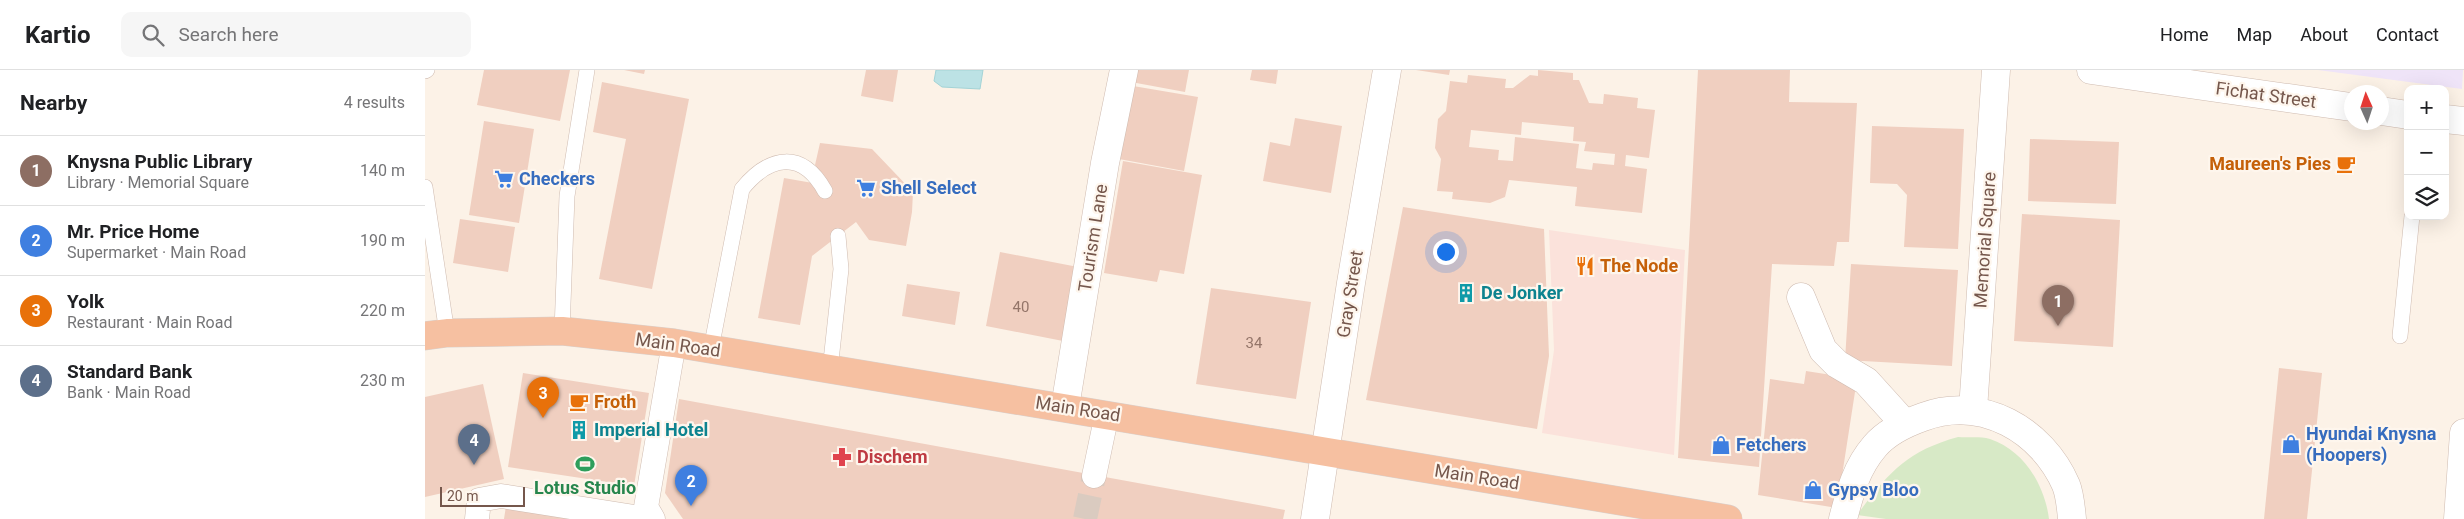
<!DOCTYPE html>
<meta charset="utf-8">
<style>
body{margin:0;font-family:Roboto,sans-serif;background:#f6f6f6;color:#202124}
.controls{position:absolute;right:15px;top:15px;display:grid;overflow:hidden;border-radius:10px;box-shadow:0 5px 20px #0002}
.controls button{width:45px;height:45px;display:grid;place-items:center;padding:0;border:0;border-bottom:1px solid #e0e0e0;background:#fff;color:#202124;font:25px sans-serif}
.compass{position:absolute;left:1919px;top:15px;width:45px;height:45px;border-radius:50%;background:#fff;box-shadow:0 5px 20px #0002;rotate:357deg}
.scale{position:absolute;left:15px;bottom:12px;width:85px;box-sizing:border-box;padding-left:5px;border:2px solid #75574c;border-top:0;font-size:14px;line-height:18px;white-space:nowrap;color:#75574c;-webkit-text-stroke:4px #fef6ed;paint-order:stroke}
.you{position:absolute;left:1020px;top:181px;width:18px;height:18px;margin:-12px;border:4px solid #fff;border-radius:50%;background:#1a73e8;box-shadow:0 0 0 8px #1a73e833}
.badge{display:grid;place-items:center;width:32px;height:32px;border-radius:50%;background:#ea580c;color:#fff;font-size:16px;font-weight:700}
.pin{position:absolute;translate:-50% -41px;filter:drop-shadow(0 1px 2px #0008)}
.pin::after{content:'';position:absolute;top:26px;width:18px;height:15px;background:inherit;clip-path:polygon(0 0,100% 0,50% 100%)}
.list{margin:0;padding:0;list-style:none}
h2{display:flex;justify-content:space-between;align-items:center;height:65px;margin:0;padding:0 20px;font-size:21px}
h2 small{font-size:16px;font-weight:400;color:#757577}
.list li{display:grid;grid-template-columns:32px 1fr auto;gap:15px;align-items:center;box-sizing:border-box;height:70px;padding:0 20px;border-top:1px solid #e0e0e0}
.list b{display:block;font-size:19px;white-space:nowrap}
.list p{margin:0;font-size:16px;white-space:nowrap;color:#757577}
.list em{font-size:16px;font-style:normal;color:#757577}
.icon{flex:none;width:28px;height:28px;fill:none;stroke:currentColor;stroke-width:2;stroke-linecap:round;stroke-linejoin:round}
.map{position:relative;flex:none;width:2039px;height:449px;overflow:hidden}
header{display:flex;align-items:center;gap:30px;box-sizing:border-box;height:70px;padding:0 25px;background:#fff;border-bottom:1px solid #e0e0e0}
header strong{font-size:24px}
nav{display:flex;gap:28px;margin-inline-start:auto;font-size:18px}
.search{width:350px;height:45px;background:#f6f6f6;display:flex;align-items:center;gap:12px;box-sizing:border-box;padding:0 18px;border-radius:10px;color:#757577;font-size:19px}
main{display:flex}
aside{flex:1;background:#fff}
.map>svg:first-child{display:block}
</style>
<header>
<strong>Kartio</strong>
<div class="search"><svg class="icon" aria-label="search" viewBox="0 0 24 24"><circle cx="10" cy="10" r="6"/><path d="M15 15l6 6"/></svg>Search here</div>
<nav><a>Home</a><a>Map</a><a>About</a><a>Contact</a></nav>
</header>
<main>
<aside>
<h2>Nearby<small>4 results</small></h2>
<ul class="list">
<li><span class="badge" style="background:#8d6e63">1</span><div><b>Knysna Public Library</b><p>Library · Memorial Square</p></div><em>140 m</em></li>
<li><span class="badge" style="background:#3f7fe0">2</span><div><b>Mr. Price Home</b><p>Supermarket · Main Road</p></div><em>190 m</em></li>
<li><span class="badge" style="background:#e8710a">3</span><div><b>Yolk</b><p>Restaurant · Main Road</p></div><em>220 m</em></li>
<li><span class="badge" style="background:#5c6f8a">4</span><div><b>Standard Bank</b><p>Bank · Main Road</p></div><em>230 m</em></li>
</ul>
</aside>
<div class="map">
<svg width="2039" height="449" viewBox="0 0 2039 449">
<rect width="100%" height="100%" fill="#fcf2e7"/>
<polygon fill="#fbe2db" points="1124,160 1260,180 1249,385 1117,363 1129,280"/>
<polygon fill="#efe4f8" points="1893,0 2038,0 2037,19"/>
<path fill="#d7e9c6" d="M1533,367c10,1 22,-1 32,2 34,11 55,47 59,80h-163l-29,-4c31,-42 50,-64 101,-78z"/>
<polygon fill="#bce2e5" stroke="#a3d3d6" points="511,0 558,0 555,19 517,17 509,11"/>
<g fill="#f0cfc0" fill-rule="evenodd">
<polygon points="59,0 145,0 135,51 52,35"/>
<polygon points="199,0 220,0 219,4"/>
<polygon points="441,0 473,0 468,32 436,26"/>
<polygon points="709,0 764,0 760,22 706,12"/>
<polygon points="827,0 853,0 851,14 825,10"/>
<polygon points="991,0 1025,0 1024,5"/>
<path d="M1113,0l35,3v7h6l10,23 14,1 1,-10 34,4 -1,10 18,2 -6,48 -23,-3 -1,11 22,3 -5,44 -67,-7 2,-19 -68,-7 -4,17 -15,6 -38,-4 1,-7 -16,-1 4,-32 -6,-11 3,-29 8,-8 4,-30 17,2 1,-8 38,4 -1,9h8l17,-13 8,1zM1097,52l52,5 -1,14 13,1 -2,9 31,3 -1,11 -21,-2 -1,7 -16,-2 3,-24 -64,-7 -2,24 -15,-1 1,-10 -30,-3 2,-17 50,5z"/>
<polygon points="1273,0 1365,0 1364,32 1432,33 1424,172 1412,172 1409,196 1347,194 1334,397 1253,388"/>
<polygon points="177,12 264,29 227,219 174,209 201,69 168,62"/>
<polygon points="708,16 773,27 759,101 694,89"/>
<polygon points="870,48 917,56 906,123 838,111 845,72 865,76"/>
<polygon points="59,51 109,59 94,153 44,145"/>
<polygon points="1447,56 1539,59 1533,179 1479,177 1482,125 1472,114 1445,113"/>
<polygon points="1605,69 1694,72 1691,134 1603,131"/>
<polygon points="395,73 447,79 488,122 487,142 481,176 444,170 431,152 387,186 375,255 333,248 359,108 405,116 390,95"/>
<polygon points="698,91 777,105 759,204 735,200 732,212 679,203"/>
<polygon points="978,137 1119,159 1124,286 1112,359 941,330"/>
<polygon points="1597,144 1695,150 1688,277 1589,271"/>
<polygon points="35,149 90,157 83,202 28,193"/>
<polygon points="575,182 653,197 638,271 561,256"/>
<polygon points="1426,194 1533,200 1527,296 1420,290"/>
<polygon points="482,214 535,222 530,255 477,246"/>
<polygon points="786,218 886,232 871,329 771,314"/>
<polygon points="1854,298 1897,303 1882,449 1839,449"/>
<polygon points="1381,301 1432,309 1412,438 1333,425 1345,309 1379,314"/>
<polygon points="98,303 224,323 209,416 83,397"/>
<polygon points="58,314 79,409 0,427 0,327"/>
<polygon points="254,329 860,440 858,449 258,449 240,423"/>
<polygon points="81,436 153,449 79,449"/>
</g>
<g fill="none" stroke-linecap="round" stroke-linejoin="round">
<polyline stroke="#dacbc0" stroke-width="24" stroke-dasharray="24 12" stroke-linecap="butt" points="660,449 669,406"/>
<g stroke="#cfbbb0" stroke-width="16">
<g id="service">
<polyline points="0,1 2,0"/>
<polyline points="0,117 22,263"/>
<polyline points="137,261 142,126 162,0"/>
<polyline points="1975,266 1987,146"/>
<path d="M286,279l31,-160c28,-34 60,-39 83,2"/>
<polyline points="405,300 416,199 413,166"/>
</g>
</g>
<g stroke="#cfbbb0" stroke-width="25">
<g id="pedestrian">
<polyline points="669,406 682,344"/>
<polyline points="52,449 54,430 76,426 222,449"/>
<polyline points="228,449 221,437 249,273"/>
</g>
</g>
<g stroke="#cfbbb0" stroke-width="29">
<g id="minor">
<polyline points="1666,0 1926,37"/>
<polyline points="1956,41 1983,45"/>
<polyline points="2020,49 2039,51"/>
<polyline points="1376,227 1398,280 1412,294 1441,311 1479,353"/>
<polyline points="640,337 680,93 699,0"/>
<polyline points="1548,340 1571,0"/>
<polyline points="890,449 900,383"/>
<path d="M1418,449c7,-27 13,-51 32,-73 12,-14 31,-23 48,-29 59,-22 119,13 143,68 4,10 5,23 6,34"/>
<polyline points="2033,449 2039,363"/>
</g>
</g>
<g stroke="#cfbbb0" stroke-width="29">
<polyline id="tertiary" points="900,383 926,213 962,0"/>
</g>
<g stroke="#d8d0cd" stroke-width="29">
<polyline id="trunk" points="0,266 22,263 137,261 249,273 1303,449"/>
</g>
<use href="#service" stroke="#fff" stroke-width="15"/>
<use href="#pedestrian" stroke="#fff" stroke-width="24"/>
<use href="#minor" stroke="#fff" stroke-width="28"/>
<use href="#tertiary" stroke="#fff" stroke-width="28"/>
<use href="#trunk" stroke="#f6c0a1" stroke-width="28"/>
</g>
<defs>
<g id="cafe-bare" transform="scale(1.5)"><path d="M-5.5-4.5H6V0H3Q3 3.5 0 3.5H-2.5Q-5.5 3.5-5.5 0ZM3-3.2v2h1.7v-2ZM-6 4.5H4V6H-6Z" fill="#e8710a" stroke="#fef6ed" stroke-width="2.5" paint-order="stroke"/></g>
<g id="supermarket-bare" transform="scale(1.5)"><path d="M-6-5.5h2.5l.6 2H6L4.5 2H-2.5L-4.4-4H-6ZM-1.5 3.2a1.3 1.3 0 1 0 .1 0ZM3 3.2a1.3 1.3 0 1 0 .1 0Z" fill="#3f7fe0" stroke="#fef6ed" stroke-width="2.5" paint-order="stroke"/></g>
<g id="restaurant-bare" transform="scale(1.5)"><path d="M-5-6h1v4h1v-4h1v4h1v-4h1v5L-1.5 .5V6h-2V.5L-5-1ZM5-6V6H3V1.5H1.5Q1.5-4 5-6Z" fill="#e8710a" stroke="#fef6ed" stroke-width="2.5" paint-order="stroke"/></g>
<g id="building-bare" transform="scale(1.5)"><path d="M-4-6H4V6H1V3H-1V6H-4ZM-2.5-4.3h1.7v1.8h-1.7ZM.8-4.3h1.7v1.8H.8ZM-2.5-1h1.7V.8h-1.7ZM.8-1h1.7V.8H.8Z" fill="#0f9aa8" stroke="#fef6ed" stroke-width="2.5" paint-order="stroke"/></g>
<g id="shop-bare" transform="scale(1.5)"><path d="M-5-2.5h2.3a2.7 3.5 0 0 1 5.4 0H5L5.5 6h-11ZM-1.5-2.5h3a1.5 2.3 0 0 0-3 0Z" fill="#3f7fe0" stroke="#fef6ed" stroke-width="2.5" paint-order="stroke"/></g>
<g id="pharmacy-bare" transform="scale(1.5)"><path d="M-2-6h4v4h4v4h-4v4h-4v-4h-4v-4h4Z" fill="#e0444e" stroke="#fef6ed" stroke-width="2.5" paint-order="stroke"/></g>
<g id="stadium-bare" transform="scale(1.5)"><path d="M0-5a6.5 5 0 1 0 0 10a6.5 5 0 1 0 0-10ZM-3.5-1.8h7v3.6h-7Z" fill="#2e9e5b" stroke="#fef6ed" stroke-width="2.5" paint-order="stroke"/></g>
</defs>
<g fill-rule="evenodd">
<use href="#cafe-bare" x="1921" y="94"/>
<use href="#supermarket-bare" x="79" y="109"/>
<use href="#supermarket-bare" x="441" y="118"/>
<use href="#restaurant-bare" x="1160" y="196"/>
<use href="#building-bare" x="1041" y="223"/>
<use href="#cafe-bare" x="154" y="332"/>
<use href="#building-bare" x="154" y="360"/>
<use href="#shop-bare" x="1866" y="374"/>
<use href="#shop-bare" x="1296" y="375"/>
<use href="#pharmacy-bare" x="417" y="387"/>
<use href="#stadium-bare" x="160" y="394"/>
<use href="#shop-bare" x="1388" y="420"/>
</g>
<g text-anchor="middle" stroke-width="4.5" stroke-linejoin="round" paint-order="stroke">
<g font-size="15" fill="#947569">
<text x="596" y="242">40</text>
<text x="829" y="278">34</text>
</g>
<g font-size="18" fill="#75574c" stroke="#fef6ed">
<text transform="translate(1841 25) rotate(8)" y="6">Fichat Street</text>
<text transform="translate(668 168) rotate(-81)" y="6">Tourism Lane</text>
<text transform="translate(1560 170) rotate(-86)" y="6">Memorial Square</text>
<text transform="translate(925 224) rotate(-81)" y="6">Gray Street</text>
<text transform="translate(253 275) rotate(8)" y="6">Main Road</text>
<text transform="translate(653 339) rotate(9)" y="6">Main Road</text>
<text transform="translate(1052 407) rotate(9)" y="6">Main Road</text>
</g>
<g font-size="18" font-weight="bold" fill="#c56008" stroke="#fef6ed" text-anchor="start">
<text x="1906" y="100" text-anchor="end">Maureen's Pies</text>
<text x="1175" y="202">The Node</text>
<text x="169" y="338">Froth</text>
</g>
<g font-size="18" font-weight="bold" fill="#366cbe" stroke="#fef6ed" text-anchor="start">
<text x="94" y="115">Checkers</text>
<text x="456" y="124">Shell Select</text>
<text x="1881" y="370">Hyundai Knysna<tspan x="1881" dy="21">(Hoopers)</tspan></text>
<text x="1311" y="381">Fetchers</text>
<text x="1403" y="426">Gypsy Bloo</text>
</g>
<g font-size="18" font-weight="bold" fill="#0d838f" stroke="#fef6ed" text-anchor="start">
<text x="1056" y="229">De Jonker</text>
<text x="169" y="366">Imperial Hotel</text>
</g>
<g font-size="18" font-weight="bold" fill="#be3a42" stroke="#fef6ed" text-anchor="start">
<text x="432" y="393">Dischem</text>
</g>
<g font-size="18" font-weight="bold" fill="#27864d" stroke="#fef6ed">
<text x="160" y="424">Lotus Studio</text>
</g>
</g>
</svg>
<div class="controls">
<button>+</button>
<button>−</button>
<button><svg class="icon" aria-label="layers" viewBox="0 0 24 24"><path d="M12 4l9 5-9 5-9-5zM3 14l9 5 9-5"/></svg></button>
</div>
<svg class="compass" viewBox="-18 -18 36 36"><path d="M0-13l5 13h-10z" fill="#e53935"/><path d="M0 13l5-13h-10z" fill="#757577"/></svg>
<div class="scale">20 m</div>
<div class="you"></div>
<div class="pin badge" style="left:1633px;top:256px;background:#8d6e63">1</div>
<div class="pin badge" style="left:266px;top:436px;background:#3f7fe0">2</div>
<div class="pin badge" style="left:118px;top:348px;background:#e8710a">3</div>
<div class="pin badge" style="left:49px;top:395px;background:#5c6f8a">4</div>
</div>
</main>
